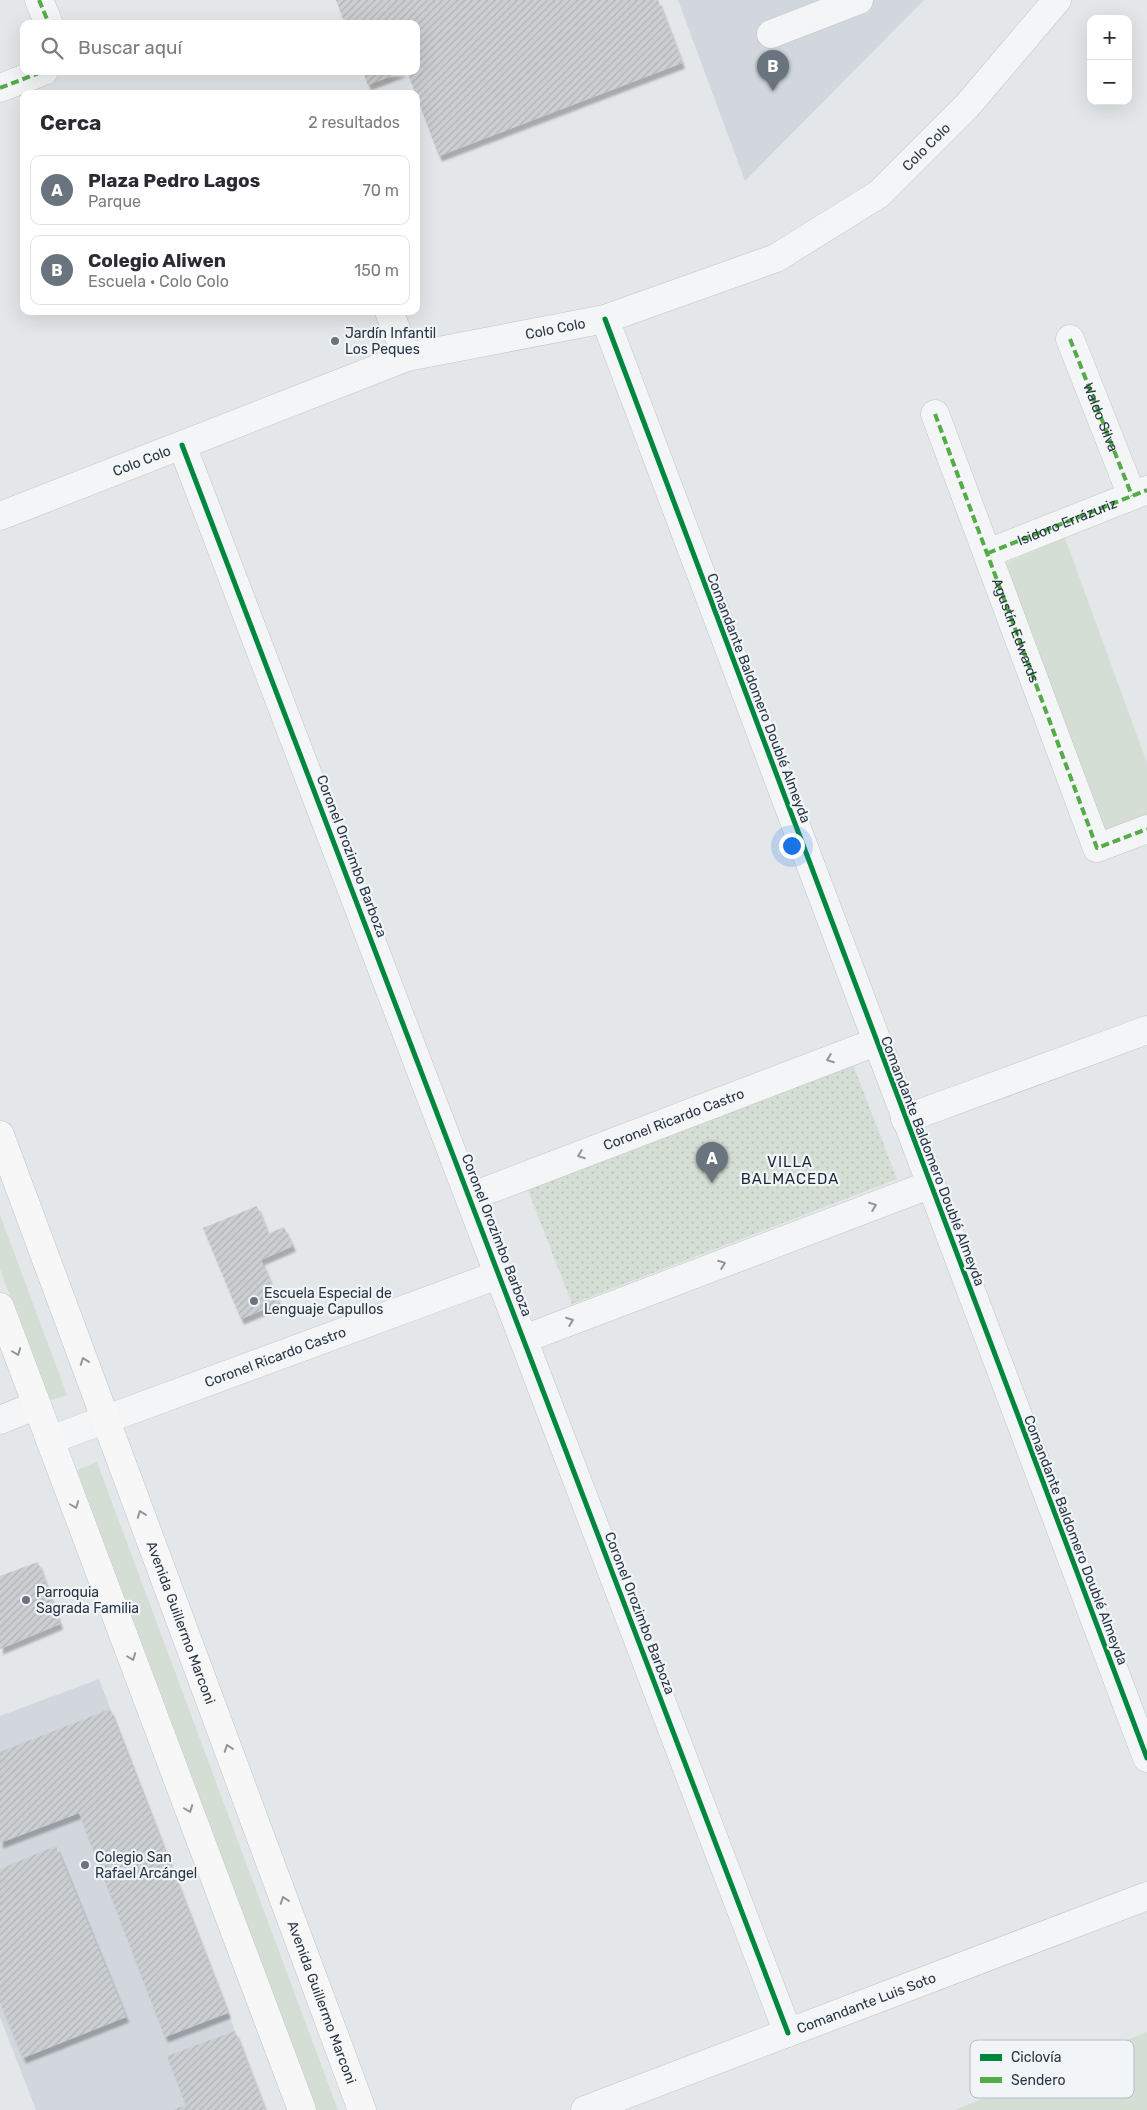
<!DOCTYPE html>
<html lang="es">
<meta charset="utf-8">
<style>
body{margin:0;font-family:Rubik,sans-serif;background:#f2f2f3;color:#2b2b33}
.controls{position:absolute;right:15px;top:15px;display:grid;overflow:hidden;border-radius:10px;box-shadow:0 5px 20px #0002}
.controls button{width:45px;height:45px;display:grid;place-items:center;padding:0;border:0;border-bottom:1px solid #e1e1e2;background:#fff;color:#2b2b33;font:25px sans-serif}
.you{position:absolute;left:791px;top:845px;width:18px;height:18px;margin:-12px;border:4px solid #fff;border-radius:50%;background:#1a73e8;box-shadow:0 0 0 8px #1a73e833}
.badge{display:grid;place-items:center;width:32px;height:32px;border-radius:50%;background:#6a747e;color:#fff;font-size:16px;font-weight:700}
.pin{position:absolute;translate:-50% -41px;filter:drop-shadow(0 1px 2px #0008)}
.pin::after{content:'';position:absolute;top:26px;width:18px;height:15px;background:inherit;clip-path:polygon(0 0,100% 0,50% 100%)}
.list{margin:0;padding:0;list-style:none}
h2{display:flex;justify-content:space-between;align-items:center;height:65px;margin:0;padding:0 20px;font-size:21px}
h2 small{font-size:16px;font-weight:400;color:#7c7c81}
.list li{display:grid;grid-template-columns:32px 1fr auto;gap:15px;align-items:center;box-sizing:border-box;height:70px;margin:0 10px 10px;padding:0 10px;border:1px solid #e1e1e2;border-radius:10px}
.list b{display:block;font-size:19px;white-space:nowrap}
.list p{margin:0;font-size:16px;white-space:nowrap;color:#7c7c81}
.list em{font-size:16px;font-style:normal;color:#7c7c81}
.icon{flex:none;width:28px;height:28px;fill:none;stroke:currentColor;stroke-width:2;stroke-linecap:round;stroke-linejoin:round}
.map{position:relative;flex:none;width:1147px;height:2110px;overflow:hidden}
.search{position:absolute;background:#fff;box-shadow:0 5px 20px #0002;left:20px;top:20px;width:400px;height:55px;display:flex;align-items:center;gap:12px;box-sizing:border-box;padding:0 18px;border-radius:10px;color:#7c7c81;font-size:19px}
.panel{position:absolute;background:#fff;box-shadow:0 5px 20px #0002;left:20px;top:90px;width:400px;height:225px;border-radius:10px}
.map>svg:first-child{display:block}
</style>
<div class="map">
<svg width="1147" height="2110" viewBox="0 0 1147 2110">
<defs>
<pattern id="park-dots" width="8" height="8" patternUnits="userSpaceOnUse" patternTransform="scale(1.25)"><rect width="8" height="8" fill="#d5ded4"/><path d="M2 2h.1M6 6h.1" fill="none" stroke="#b7bfb7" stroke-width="1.8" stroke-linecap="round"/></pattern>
<pattern id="building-hatch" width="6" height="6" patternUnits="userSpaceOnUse" patternTransform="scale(1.25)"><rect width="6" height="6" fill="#cccfd2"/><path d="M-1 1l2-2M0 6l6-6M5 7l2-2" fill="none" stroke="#afb2b6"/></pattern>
<filter id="shadow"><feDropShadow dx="3" dy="5.5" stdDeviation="1" flood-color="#0004"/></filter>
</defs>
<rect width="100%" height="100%" fill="#e4e7e9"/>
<g fill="#d1d7dd">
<polygon points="678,0 924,0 745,181"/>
<polygon points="99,1679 235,2031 265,2110 36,2110 0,2017 0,1716"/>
</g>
<g fill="#d5ded4">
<polygon points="1065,538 1147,763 1147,814 1105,832 1005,563"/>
<polygon points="0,1215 67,1395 49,1401 0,1269"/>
<polygon points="97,1462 338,2110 317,2110 77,1470"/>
<polygon points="1147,2032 1147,2110 955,2110"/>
</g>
<polygon fill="url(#park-dots)" points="852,1062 897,1179 572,1304 527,1188"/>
<g fill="url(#building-hatch)" filter="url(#shadow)">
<polygon points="336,0 658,0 682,63 439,156 407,71 416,71 416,24 345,24"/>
<polygon points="363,71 404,71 368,85"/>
<polygon points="257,1206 268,1234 284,1227 293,1246 261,1260 279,1303 241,1319 203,1228"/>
<polygon points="38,1562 60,1624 0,1649 0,1576"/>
<polygon points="110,1709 228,2013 165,2037 79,1813 0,1843 0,1752"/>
<polygon points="56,1846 126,2017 23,2058 0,2002 0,1869"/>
<polygon points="235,2031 265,2110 173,2110 186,2105 167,2056"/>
</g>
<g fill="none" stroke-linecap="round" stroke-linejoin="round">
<g stroke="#c2c5c7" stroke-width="29">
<g id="minor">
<polyline points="39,0 49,24"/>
<polyline points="771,34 859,0"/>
<polyline points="0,88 44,71"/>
<polyline points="389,311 407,357"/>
<polyline points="605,319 1147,1758"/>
<path id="s1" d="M1070,339l62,157"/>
<path id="s2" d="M935,414l162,434 50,-19"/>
<polyline points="182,445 788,2033"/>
<path id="s3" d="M0,516l407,-159 198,-38 171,-61 103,-64 88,-88 90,-106"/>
<path id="s4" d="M988,553l159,-63"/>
<polyline points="905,1119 1147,1030"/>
<path id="s5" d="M470,1197l406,-155"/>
<polyline points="524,1339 929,1185"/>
<polyline points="0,1420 37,1405"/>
<path id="s6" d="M50,1440l450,-166"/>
<path id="s7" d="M585,2110l562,-214"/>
</g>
</g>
<g stroke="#bfc4c7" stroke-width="29">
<g id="major">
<path id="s8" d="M0,1135l362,975"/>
<polyline points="0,1307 302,2110"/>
</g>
</g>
<use href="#minor" stroke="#f3f5f6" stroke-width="28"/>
<use href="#major" stroke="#f7f7f7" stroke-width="28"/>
<g stroke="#53ac47" stroke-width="4" stroke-dasharray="8 4" stroke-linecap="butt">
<polyline points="39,0 49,24"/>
<polyline points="0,88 44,71"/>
<polyline points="1070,339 1132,496"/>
<polyline points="935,414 1097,848 1147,829"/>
<polyline points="988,553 1147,490"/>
</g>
<g stroke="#f2f5f8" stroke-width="8">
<g id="cycleway">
<polyline points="605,319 1147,1758"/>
<polyline points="182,445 788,2033"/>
</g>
</g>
<use href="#cycleway" stroke="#00873e" stroke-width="5"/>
</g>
<defs><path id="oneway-chevron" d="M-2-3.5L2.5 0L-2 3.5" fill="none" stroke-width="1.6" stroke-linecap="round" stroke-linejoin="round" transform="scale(1.25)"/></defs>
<g stroke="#8e969e">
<use href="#oneway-chevron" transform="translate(830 1059) rotate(159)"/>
<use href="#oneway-chevron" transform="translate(581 1155) rotate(159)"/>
<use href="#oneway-chevron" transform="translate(873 1206) rotate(-21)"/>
<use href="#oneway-chevron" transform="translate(722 1264) rotate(-21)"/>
<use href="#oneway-chevron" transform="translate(570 1321) rotate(-21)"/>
</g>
<g stroke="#90969e">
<use href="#oneway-chevron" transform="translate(17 1352) rotate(69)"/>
<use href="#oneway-chevron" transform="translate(84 1361) rotate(-110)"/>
<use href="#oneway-chevron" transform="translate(75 1505) rotate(69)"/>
<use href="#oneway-chevron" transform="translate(141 1514) rotate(-110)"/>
<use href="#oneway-chevron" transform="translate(132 1657) rotate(69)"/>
<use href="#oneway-chevron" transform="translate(228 1748) rotate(-110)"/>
<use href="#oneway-chevron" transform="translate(189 1809) rotate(69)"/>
<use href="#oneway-chevron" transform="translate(284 1900) rotate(-110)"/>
</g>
<g fill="#6a747e" stroke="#f2f5f8" stroke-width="2">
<circle cx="335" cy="341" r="5"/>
<circle cx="254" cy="1301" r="5"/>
<circle cx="26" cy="1600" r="5"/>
<circle cx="85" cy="1865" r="5"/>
</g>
<g text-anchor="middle" stroke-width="4.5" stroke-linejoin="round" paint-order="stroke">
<g font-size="14" fill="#283645" stroke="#f2f5f8">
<text dy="5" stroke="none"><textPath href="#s3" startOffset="1008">Colo Colo</textPath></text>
<text dy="5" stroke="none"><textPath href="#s3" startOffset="588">Colo Colo</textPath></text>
<text dy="5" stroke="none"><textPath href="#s1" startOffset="84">Waldo Silva</textPath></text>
<text dy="5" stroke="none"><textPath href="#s3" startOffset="152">Colo Colo</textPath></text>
<text dy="5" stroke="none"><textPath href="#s4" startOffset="85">Isidoro Errázuriz</textPath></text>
<text dy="5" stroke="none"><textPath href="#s2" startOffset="231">Agustín Edwards</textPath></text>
<text transform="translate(759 698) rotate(69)" y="5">Comandante Baldomero Doublé Almeyda</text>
<text transform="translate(352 856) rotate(69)" y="5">Coronel Orozimbo Barboza</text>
<text dy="5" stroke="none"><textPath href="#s5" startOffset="218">Coronel Ricardo Castro</textPath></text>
<text transform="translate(933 1161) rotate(69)" y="5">Comandante Baldomero Doublé Almeyda</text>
<text transform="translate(497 1235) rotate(69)" y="5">Coronel Orozimbo Barboza</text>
<text dy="5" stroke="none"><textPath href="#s6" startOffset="240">Coronel Ricardo Castro</textPath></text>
<text transform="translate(1076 1540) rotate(69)" y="5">Comandante Baldomero Doublé Almeyda</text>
<text transform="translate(640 1613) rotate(69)" y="5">Coronel Orozimbo Barboza</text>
<text dy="5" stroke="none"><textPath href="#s8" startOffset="520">Avenida Guillermo Marconi</textPath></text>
<text dy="5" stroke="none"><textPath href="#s8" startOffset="925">Avenida Guillermo Marconi</textPath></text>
<text dy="5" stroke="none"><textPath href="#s7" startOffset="301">Comandante Luis Soto</textPath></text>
</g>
<g font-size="14" fill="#283645" stroke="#f2f5f8" text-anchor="start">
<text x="345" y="338">Jardín Infantil<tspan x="345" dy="16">Los Peques</tspan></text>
<text x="264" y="1298">Escuela Especial de<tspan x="264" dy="16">Lenguaje Capullos</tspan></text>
<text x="36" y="1597">Parroquia<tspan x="36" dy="16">Sagrada Familia</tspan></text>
<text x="95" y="1862">Colegio San<tspan x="95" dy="16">Rafael Arcángel</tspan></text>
</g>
<g font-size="15" letter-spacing="1" fill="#1a2736" stroke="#f2f5f8">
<text x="790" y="1167">VILLA<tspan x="790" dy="17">BALMACEDA</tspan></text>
</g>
</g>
<rect x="970" y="2040" width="164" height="58" rx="8" fill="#f2f5f8" stroke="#b5bcc2" stroke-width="1"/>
<rect x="980" y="2054" width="22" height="7" fill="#00873e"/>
<rect x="980" y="2077" width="22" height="6" fill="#53ac47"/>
<g font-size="14" fill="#283645">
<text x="1011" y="2062">Ciclovía</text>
<text x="1011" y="2085">Sendero</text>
</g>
</svg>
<div class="controls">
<button>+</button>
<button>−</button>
</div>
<div class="you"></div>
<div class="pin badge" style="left:712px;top:1183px">A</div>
<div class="pin badge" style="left:773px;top:91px">B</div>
<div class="search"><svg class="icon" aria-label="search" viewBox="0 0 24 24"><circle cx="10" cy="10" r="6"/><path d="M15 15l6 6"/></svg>Buscar aquí</div>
<section class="panel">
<h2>Cerca<small>2 resultados</small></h2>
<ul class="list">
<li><span class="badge">A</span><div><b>Plaza Pedro Lagos</b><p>Parque</p></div><em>70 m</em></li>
<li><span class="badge">B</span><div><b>Colegio Aliwen</b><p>Escuela · Colo Colo</p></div><em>150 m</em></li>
</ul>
</section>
</div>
